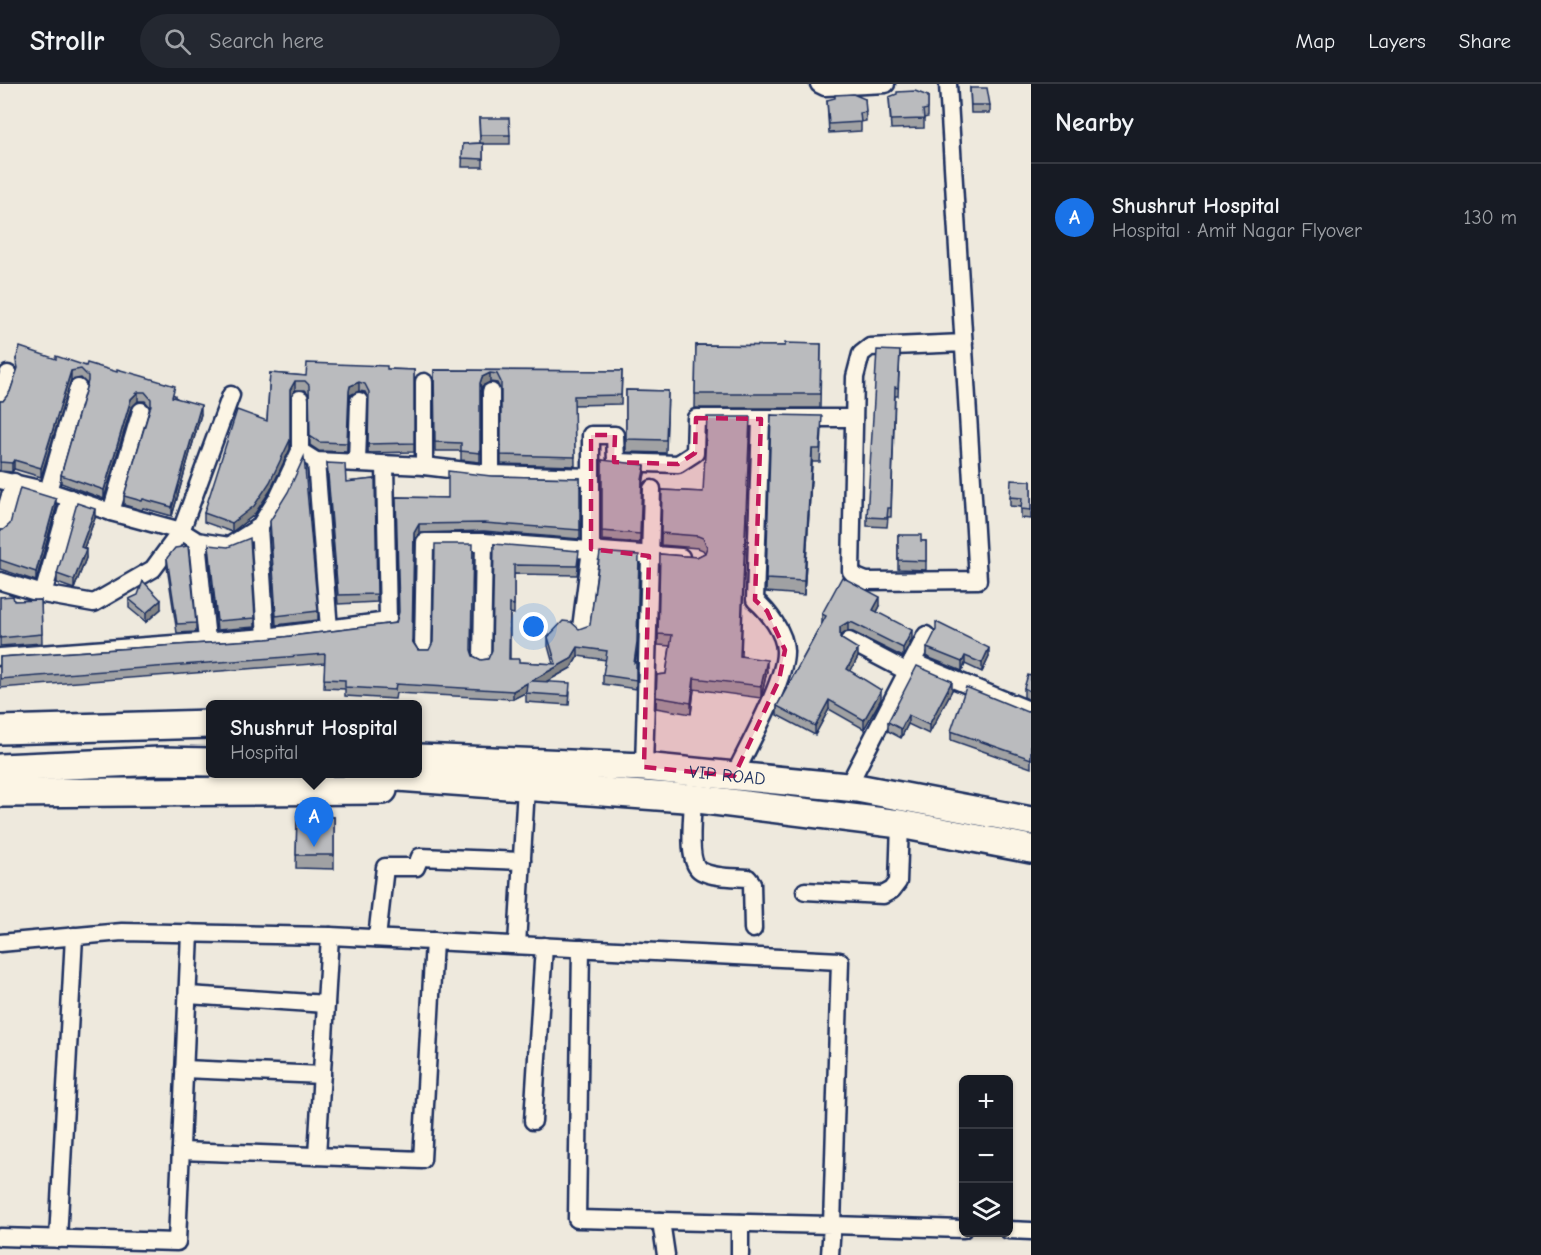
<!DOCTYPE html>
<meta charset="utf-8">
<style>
body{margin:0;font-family:"Comic Neue",sans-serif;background:#242831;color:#f1f3f6}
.controls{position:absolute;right:18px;bottom:18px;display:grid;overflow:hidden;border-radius:9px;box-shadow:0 2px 4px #0004}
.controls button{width:54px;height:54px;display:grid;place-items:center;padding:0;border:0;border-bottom:2px solid #363941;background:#171b24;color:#f1f3f6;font:30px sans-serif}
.you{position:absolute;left:534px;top:543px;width:21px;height:21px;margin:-15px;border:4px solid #fff;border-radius:50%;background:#1a73e8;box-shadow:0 0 0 9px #1a73e833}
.badge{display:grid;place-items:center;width:39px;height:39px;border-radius:50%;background:#1a73e8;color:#fff;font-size:20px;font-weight:700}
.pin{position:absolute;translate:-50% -50px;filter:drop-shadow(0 2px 3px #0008)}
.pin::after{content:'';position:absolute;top:32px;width:21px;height:18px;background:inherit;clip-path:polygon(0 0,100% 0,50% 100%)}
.popup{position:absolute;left:206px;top:616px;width:216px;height:78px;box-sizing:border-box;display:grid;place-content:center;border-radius:9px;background:#171b24;filter:drop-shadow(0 2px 4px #0005);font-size:20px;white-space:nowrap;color:#9ea1a6}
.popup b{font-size:22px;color:#f1f3f6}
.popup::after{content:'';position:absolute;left:50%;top:100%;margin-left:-12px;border:12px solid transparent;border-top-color:#171b24}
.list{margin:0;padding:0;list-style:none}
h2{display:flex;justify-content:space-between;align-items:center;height:78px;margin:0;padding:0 24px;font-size:26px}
h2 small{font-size:20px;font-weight:400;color:#9ea1a6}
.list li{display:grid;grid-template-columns:39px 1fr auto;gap:18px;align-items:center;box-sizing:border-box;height:108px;padding:0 24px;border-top:2px solid #363941}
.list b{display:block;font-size:22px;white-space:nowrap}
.list p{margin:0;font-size:20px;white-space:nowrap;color:#9ea1a6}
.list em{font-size:20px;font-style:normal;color:#9ea1a6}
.icon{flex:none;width:33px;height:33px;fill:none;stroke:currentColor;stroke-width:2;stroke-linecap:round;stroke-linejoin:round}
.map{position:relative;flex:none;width:1031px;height:1171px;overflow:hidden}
header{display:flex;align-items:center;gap:36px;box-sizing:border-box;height:84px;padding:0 30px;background:#171b24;border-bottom:2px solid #363941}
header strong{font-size:28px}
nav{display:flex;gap:33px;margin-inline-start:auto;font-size:21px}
.search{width:420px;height:54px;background:#242831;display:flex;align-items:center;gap:15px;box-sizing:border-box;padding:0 21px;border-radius:33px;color:#9ea1a6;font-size:22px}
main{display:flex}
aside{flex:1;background:#171b24}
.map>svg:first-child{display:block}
</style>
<header>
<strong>Strollr</strong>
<div class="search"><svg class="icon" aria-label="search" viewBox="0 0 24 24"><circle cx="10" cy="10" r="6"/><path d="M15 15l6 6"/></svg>Search here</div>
<nav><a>Map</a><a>Layers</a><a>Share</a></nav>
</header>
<main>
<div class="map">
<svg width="1031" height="1171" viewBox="0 0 1031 1171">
<rect width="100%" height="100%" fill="#eee9dd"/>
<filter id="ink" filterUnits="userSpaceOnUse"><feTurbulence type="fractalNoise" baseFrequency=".0167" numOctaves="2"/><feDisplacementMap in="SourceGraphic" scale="12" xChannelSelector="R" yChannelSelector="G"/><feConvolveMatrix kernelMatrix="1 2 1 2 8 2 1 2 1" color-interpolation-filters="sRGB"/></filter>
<g filter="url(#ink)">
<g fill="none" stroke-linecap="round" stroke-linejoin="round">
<g stroke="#1b2f5e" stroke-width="21">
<g id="street">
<polyline points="819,0 825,3 886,0"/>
<polyline points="948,0 978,496 866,497 856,493 851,487 855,293 861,270 870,263 964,259"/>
<polyline points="491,308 491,390"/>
<polyline points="0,314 8,290"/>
<polyline points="300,315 300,367"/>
<polyline points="316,377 329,545"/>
<polyline points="357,378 359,317"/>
<polyline points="424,382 424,298"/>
<polyline points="0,396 48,407 111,428 181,447 197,457 229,462 259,443 279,412 300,367 316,377 424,382 491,390 591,393"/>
<polyline points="48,407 78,304"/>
<polyline points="111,428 141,327"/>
<polyline points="259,443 266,553"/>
<polyline points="0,445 14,398"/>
<polyline points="197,457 207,556"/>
<polyline points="0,497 43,510 94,519 153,485 181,447 231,311"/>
<polyline points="43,510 70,414"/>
<polyline points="581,544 591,465 591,351 615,351 616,378 678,380 695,369 696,334 854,334"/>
<polyline points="849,557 906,587"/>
<polyline points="423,566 425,458 484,458 681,473"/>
<polyline points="0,573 266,553 388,537 385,381"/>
<polyline points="482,575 484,458"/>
<polyline points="912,578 1031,627"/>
<polyline points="644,683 652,405"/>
<path d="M734,692c13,-28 52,-96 51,-125 0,-18 -17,-40 -30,-51l6,-181"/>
<polyline points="847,704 926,551"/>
<path d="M693,714c0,17 -7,65 8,73 13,7 33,6 47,7l4,5 1,46"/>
<polyline points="805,807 883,811 892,806 898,798 900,740"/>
<polyline points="377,854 385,783 416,783 420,773 522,777"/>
<polyline points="0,859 122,848 330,852 840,877 832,1141 963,1145"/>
<polyline points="517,861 526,703"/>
<polyline points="581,864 577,1135 832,1141 830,1171"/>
<polyline points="188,911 326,920"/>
<polyline points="184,985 322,991"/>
<polyline points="533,1037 544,862"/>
<polyline points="181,1067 422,1076 434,857"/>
<polyline points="317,1072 330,852"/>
<polyline points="661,1137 666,1171"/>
<polyline points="1008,1146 1031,1147"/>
<polyline points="0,1153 177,1158 190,849"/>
<polyline points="58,1155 74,852"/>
<polyline points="740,1171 740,1139"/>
</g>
</g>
<g stroke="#1b2f5e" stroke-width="32">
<g id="primary">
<polyline points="0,646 210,640"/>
<path id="s1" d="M418,674l226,9 213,21 174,33"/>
<polyline points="0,684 160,677 210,678"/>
<polyline points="357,690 698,715 900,740 1031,765"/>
<polyline points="0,709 383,706"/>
</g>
</g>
<use href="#street" stroke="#fcf5e5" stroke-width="16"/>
<use href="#primary" stroke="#fcf5e5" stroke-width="27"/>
</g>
<g fill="#a0a1a3" stroke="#1b2f5e" stroke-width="1.5">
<polygon points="970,4 990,21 990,29 971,29"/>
<polygon points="928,12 928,33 924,34 924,44 891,45 889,13"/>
<polygon points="865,15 866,37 861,38 861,47 829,49 827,16"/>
<polygon points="479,34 510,51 510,60 483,60 483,83 462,83 463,60 480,59"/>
<polygon points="821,260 820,324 695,324 696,261 785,262"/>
<polygon points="900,267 898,312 895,312 891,433 888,433 887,443 867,442 867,433"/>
<polygon points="16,275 56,275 175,311 175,313 201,330 172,432 143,424 142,426 124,421 124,412 150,323 145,317 138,317 131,324 104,415 61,399 61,391 87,300 81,294 71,296 41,393 14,385 12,388 0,387 0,317 3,317 10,308 17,287"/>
<polygon points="387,285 414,286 414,368 368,369 369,316 365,308 359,307 350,311 349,316 347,368 319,367 310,361 309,310 305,306 295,306 290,315 290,365 270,407 254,431 232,448 204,438 204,429 267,337 270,289 306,292"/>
<polygon points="434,286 622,287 621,320 574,321 575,382 501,380 501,307 497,299 490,298 482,302 480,308 480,378 461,376 461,367 435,367"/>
<polygon points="626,306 668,307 666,369 626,368"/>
<polygon points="771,331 822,345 820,378 812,378 804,511 766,508"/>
<polygon points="750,345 741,572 767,587 761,614 694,605 691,630 656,624 657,591 666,590 670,562 658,561 660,470 697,473 705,469 703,466 698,464 661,461 662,406 703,408"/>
<polygon points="602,376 645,389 642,405 640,459 602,456"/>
<polygon points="327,379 346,398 375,395 377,518 338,520"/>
<polygon points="491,392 580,394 580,455 484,447 419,449 414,458 413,557 418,566 472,566 473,572 481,576 488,575 492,566 494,460 579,476 577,491 514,490 514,530 510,529 510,575 519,578 553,580 548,562 548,553 579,545 637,567 635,579 636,579 636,605 603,600 603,591 606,576 578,572 571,584 546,598 570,608 569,621 526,618 526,608 513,615 396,609 395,615 345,612 345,605 324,604 325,579 0,604 0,573 267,555 396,539 398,529 396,413 448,414"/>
<polygon points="1031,397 1031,435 1021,434 1021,423 1010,422 1010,413"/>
<polygon points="56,424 36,497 0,485 0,446 3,446"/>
<polygon points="95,434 84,464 86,474 74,505 57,499 57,490"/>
<polygon points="270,437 318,527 318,536 276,541"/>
<polygon points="898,451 921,457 926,457 926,486 898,485"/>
<polygon points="209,461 255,534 255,543 217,546 209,469"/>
<polygon points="167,474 196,539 196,548 177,549 167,483"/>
<polygon points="0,513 14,517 41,516 42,559 0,562"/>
<polygon points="129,515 161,525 146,538 129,524"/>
<polygon points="880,522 877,528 912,555 903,573 853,548 848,547 840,551 840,554 858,573 850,587 881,615 864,645 829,625 815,651 777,631 777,622 822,539 822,530"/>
<polygon points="927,564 989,573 982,588 965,580 962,587 927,573"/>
<polygon points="1031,592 1031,617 1024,613 1024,604"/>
<polygon points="952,606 929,650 908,640 901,654 888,647 888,638"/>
<polygon points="1031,627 1031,684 951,656 951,647"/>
<polygon points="297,732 334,733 334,785 296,784"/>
</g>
<g fill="#828385" stroke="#1b2f5e" stroke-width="1.5">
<polygon points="71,287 71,296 41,393 41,384"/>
<polygon points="490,289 490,298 482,302 480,308 480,299 482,293"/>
<polygon points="295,297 295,306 290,315 290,306"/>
<polygon points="359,298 359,307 350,311 349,316 347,368 349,307 350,302"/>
<polygon points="138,308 138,317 131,324 104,415 104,406 131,315"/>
<polygon points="201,321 201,330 172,432 172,423"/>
<polygon points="290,356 290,365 270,407 254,431 232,448 232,439"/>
<polygon points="812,365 812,378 804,511 804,497"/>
<polygon points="14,376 14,385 12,388 12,379"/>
<polygon points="645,381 645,389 642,405 640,459 642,396"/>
<polygon points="56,415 56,424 36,497 36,488"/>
<polygon points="95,425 95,434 81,472 81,463"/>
<polygon points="419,440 419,449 414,458 414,449"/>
<polygon points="86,465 86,474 74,505 74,496"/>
<polygon points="639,480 637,567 634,587"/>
<polygon points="880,513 880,522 873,535 873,526"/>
<polygon points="161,516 161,525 146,538 146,529"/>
<polygon points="848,538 848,547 840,552 840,543"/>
<polygon points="912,546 912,555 903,573 903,564"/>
<polygon points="578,563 578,572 571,584 531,606 531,597 571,575"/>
<polygon points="989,564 989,573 982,588 982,579"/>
<polygon points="858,565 858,573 847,594 847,585"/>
<polygon points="965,572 965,580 962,587 962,578"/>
<polygon points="767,576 767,587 761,614 761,602"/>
<polygon points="694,594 694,605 691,630 691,619"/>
<polygon points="952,597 952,606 929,650 929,641"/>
<polygon points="527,599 527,608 513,615 513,607"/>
<polygon points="881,606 881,615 864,645 864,636"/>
<polygon points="829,616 829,625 815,651 815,642"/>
<polygon points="908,631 908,640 901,654 901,645"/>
</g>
<g fill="#babbbe" stroke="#1b2f5e" stroke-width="1.5">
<polygon points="970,4 987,4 990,21 971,21"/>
<polygon points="915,7 928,12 928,25 923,26 924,35 891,36 889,13 897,10 897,8"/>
<polygon points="853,10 865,15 866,28 860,29 861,38 829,40 827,16 835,14 835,11"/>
<polygon points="479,34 509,34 510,51 480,51"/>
<polygon points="483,59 483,75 462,74 463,60"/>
<polygon points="785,259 821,260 820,310 695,310 696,261 785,262"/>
<polygon points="20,263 56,275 56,272 86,282 87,279 117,288 117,285 142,292 175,302 172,313 201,321 172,423 143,415 142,417 124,412 151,321 151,315 145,308 138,308 131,315 104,406 61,391 88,297 88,292 81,285 71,287 41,384 14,376 12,379 0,378 0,317 3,317 10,308 18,284 16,275"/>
<polygon points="877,266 900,267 898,304 895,303 891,424 888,424 887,434 867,433"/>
<polygon points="307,279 387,282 387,285 414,286 414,359 368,360 369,308 365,300 359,298 350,302 349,307 347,359 319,358 310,352 309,301 305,297 295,297 290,306 290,356 270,398 254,422 232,439 204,429 237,326 267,337 270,289 306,292"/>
<polygon points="434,286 622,287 621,311 574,312 575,373 501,371 501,298 497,290 490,289 482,293 480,299 480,369 461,367 461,359 435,358"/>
<polygon points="626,306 668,307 666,356 626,355"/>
<polygon points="771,331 822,332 820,365 812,365 804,497 766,495"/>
<polygon points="707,333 750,333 740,572 767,576 761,602 694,594 691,619 656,613 657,591 666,590 672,551 658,550 660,470 697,473 705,469 707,463 703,454 698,452 661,449 662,406 703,408"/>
<polygon points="304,373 318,527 276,532 270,437 288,408"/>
<polygon points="602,376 645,381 642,396 640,450 602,447"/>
<polygon points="327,379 345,380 346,398 375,395 377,510 338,511"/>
<polygon points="448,387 491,392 580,394 580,446 484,439 419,440 414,449 412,557 418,566 429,566 433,558 435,460 473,460 471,566 473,572 481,576 488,575 492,566 494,460 579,467 577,482 514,481 514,521 510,520 509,575 519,575 519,578 556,580 548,553 563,537 571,538 579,545 590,541 600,468 639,471 637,558 634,579 636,579 636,596 603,591 607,567 578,563 571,575 531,597 570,599 569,612 526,609 527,599 513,607 396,600 395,606 345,603 345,596 324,595 325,570 0,595 0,573 267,555 396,539 399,528 396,413 448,414"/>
<polygon points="1011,396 1031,397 1031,426 1021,425 1022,414 1010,413"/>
<polygon points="20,404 56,415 36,488 0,476 0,446 3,446 10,440"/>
<polygon points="77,419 95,425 81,463 86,465 74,496 57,490"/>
<polygon points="898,451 921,451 921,457 926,457 926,477 898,476"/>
<polygon points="250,454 255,534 217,537 209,461 228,463"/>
<polygon points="188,462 196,539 177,540 167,474 175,464"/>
<polygon points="842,493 880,513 873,526 912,546 903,564 853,539 848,538 840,543 840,554 858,565 847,585 881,606 864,636 829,616 815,642 777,622 826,532 822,530"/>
<polygon points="143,497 161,516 146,529 129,515 138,511"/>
<polygon points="13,512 14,517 41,516 42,550 0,554 0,513"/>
<polygon points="936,538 989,564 982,579 965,572 962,578 927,564 936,546"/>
<polygon points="917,582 952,597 929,641 908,631 901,645 888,638"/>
<polygon points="1028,591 1031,592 1031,608 1024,604"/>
<polygon points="966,603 1027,628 1031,627 1031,675 951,647"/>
<polygon points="297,732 334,733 334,771 296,771"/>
</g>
</g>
<path fill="#c2185b" fill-opacity="0.2" stroke="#c2185b" stroke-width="4.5" stroke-dasharray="12 8" stroke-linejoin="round" d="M696,334l65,1 -6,181 12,11 18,39 -6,30 -45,96 -90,-9 5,-211 -58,-7v-114h24l-1,27 64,2 17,-11z"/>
<g text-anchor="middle" stroke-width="4.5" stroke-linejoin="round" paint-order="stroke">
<g font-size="18" fill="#1b2f5e" stroke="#fcf5e5">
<text dy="6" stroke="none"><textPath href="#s1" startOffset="310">VIP ROAD</textPath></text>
</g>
</g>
</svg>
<div class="controls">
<button>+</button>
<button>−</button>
<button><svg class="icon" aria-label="layers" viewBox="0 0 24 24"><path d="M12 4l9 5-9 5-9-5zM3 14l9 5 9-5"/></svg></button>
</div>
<div class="you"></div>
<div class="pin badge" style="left:314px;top:763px">A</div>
<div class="popup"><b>Shushrut Hospital</b>Hospital</div>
</div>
<aside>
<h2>Nearby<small></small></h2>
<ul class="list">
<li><span class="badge">A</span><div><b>Shushrut Hospital</b><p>Hospital · Amit Nagar Flyover</p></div><em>130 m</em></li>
</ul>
</aside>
</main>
